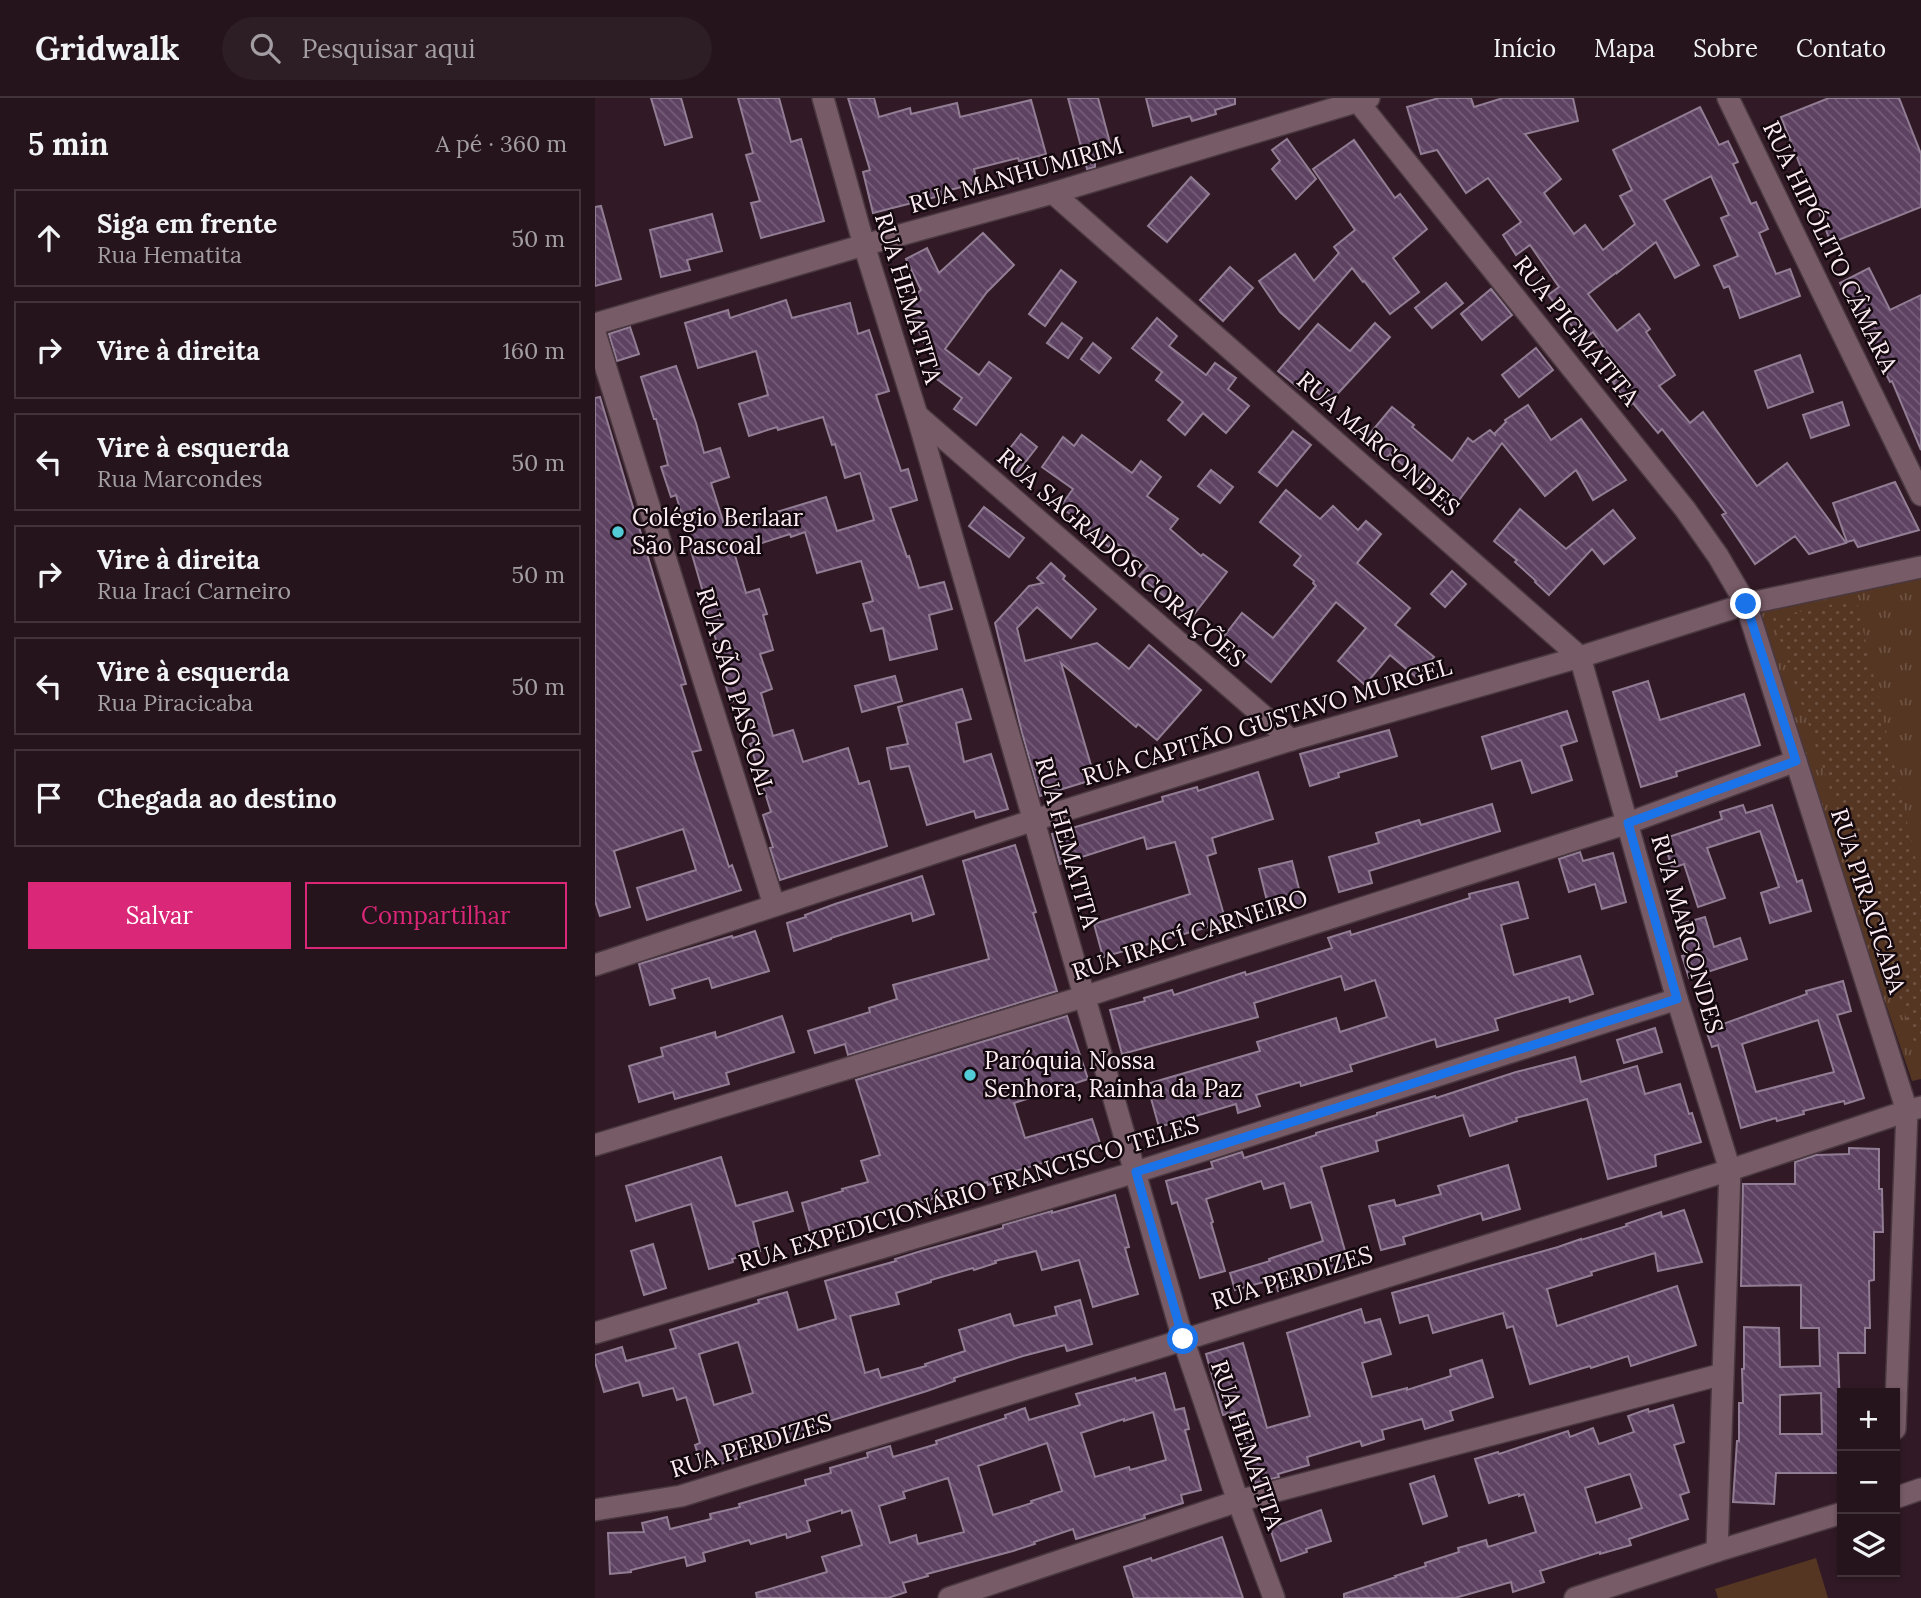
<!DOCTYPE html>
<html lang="pt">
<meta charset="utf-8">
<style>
body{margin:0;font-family:Lora,serif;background:#2d1d25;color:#f1f3f6}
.controls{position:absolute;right:21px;bottom:21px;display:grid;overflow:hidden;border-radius:0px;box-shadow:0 2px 5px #0004}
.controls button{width:63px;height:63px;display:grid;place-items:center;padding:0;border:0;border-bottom:2px solid #42333b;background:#25141c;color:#f1f3f6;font:35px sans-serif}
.stop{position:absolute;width:21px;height:21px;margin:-16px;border:5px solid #1a73e8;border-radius:50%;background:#fff}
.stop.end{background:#1a73e8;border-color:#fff;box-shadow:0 2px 7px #0008}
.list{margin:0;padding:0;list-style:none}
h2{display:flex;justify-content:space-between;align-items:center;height:91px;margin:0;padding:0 28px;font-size:30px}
h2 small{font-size:23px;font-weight:400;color:#a39ea3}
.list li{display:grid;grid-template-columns:46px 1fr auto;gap:21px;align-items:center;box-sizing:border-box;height:98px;margin:0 14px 14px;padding:0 14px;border:2px solid #42333b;border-radius:0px}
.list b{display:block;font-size:26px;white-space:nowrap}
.list p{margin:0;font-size:23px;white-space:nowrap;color:#a39ea3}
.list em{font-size:23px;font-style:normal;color:#a39ea3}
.actions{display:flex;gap:14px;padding:21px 28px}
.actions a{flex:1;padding:16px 0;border:2px solid #db2777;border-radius:0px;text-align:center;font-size:24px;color:#db2777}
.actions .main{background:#db2777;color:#fff}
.icon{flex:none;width:38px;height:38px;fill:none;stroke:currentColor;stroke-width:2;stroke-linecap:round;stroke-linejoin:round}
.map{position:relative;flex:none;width:1326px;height:1500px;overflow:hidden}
header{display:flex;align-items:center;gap:42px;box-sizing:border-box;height:98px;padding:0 35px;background:#25141c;border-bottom:2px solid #42333b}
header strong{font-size:33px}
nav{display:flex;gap:38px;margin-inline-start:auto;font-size:24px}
.search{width:490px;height:63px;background:#2d1d25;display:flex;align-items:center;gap:18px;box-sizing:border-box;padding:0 24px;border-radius:38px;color:#a39ea3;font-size:26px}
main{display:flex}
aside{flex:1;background:#25141c}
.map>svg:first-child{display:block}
</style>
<header>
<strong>Gridwalk</strong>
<div class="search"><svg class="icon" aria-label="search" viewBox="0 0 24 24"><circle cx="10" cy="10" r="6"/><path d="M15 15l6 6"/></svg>Pesquisar aqui</div>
<nav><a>Início</a><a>Mapa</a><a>Sobre</a><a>Contato</a></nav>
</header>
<main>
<aside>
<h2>5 min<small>A pé · 360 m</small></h2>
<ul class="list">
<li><svg class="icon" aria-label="ahead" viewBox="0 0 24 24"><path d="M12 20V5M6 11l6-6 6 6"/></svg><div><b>Siga em frente</b><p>Rua Hematita</p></div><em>50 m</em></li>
<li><svg class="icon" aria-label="right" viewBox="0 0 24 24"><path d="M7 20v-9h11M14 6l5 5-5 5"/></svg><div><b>Vire à direita</b></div><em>160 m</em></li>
<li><svg class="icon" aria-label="left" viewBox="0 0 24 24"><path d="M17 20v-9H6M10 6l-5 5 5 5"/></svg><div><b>Vire à esquerda</b><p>Rua Marcondes</p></div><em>50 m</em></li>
<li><svg class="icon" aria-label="right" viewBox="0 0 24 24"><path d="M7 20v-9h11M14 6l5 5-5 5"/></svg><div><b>Vire à direita</b><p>Rua Irací Carneiro</p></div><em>50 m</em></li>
<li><svg class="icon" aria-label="left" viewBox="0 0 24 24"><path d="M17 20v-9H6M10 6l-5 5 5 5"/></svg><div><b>Vire à esquerda</b><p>Rua Piracicaba</p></div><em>50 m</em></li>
<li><svg class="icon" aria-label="arrive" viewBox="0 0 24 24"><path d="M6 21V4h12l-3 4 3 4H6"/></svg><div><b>Chegada ao destino</b></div></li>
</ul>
<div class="actions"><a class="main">Salvar</a><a>Compartilhar</a></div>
</aside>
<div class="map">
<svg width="1326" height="1500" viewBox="0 0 1326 1500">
<defs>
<pattern id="park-tufts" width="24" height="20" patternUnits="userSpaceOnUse" patternTransform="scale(1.75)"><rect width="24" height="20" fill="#553623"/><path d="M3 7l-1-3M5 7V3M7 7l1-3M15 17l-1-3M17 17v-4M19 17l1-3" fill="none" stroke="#6e5343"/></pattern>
<pattern id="garden-dots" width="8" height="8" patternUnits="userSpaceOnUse" patternTransform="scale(1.75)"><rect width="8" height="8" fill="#553623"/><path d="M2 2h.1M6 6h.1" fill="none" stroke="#6e5343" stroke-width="1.8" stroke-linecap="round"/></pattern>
<pattern id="building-back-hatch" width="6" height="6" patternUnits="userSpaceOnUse" patternTransform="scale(1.75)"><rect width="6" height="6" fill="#5e4262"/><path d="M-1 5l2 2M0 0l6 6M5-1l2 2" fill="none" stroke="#765d79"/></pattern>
</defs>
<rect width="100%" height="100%" fill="#311a25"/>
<polygon fill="#553623" points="1221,1460 1233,1500 1123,1500 1120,1491"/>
<polygon fill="url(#park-tufts)" points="1326,475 1326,981 1317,983 1156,508"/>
<polygon fill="url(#garden-dots)" points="1261,501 1326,785 1326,944 1321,949 1178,520"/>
<g fill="url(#building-back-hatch)" stroke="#917d94" stroke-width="2" fill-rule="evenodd">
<polygon points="56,0 86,0 97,39 70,47"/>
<polygon points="143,0 184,0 196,44 206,41 229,123 166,140 156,105 165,103 151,57 158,55"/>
<polygon points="253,0 279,0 284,19 315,10 316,16 362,5 365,19 436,2 451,56 424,63 423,60 379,71 382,85 351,93 352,96 278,115 268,74 275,72"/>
<polygon points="473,0 503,0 515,45 500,49 500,69 492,71"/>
<polygon points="551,0 640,0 640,6 620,12 621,16 597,23 595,18 558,28"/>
<polygon points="844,0 876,0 879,9 908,0 978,0 983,23 930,36 966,81 949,95 979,136 990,127 1008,152 1040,126 1025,98 1037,92 1018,52 1105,9 1124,47 1133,43 1143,64 1138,66 1156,106 1161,104 1173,131 1164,135 1181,176 1195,171 1205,198 1145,220 1134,188 1129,190 1119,168 1143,158 1126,120 1134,117 1116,78 1069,102 1104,167 1080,180 1061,144 1022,175 1022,174 993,196 1022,233 1044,216 1055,231 1051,234 1080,277 1064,288 1095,325 1108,314 1162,388 1192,365 1251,445 1214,456 1200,438 1160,466 1127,417 1131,415 1098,371 1067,331 1063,335 1038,305 1034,308 1018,284 1028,277 998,234 988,242 953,197 964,189 935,147 921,157 908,137 926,124 893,80 871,95 842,52 826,56 812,9"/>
<polygon points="1234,0 1304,0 1326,56 1326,109 1236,145 1186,19"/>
<polygon points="692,41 721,81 701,101 677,71 685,63 677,52"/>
<polygon points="759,42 800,100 805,96 832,131 798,160 824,194 795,216 769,183 768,184 757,170 704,231 685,214 664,183 700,156 719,183 744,155 739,149 760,132 718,71"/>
<polygon points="596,79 614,96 572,144 553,128"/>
<polygon points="6,108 26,181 0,188 0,109"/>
<polygon points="117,116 127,153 92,162 95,172 66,179 55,132"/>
<polygon points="388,135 419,167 392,194 350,251 384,277 394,264 416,280 381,327 359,311 367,300 338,278 342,273 311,205 326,192 311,161 332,150 344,175"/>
<polygon points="635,169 658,190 628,223 605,202"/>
<polygon points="1274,170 1295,212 1326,197 1326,352 1297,283 1295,284 1245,185"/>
<polygon points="466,172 481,184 450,228 434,216"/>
<polygon points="851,185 868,205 837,230 820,210"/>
<polygon points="896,191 917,217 887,242 866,216"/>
<polygon points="191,202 197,220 255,205 263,236 274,232 294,293 281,297 306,373 313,371 322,402 295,410 312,459 314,458 324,490 349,484 357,511 334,517 342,551 295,562 288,530 276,533 268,506 278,503 266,463 222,475 210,434 196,439 195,436 139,454 151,495 164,491 172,516 168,517 178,552 165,556 177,591 166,595 178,638 198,632 208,664 253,650 264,686 274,683 292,748 185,782 175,750 178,749 168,717 176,714 155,646 159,644 145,601 136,604 128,579 130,579 120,543 121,542 110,508 112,508 92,439 93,438 81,397 76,399 66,369 73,367 61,321 59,321 46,279 81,268 101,325 109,355 125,350 134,379 116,385 129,426 161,416 162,420 231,399 242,433 279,422 265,375 250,380 240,346 237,347 228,319 183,332 182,329 154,338 144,306 173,297 161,253 103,270 90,225 133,212 135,220"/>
<polygon points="562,220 582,238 574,248 611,277 620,265 641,280 633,291 654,308 631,335 608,315 590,337 573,322 588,304 561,282 567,274 537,250"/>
<polygon points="467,225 487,240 473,260 452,245"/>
<polygon points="780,225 795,239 734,305 711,284 705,291 683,273 723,226 755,253"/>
<polygon points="35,229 44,256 22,263 14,236"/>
<polygon points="498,245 516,260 504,275 486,261"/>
<polygon points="941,250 958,272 924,299 907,277"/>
<polygon points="1205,257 1218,294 1173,310 1160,273"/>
<polygon points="5,299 91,586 86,587 106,652 97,654 134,769 137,767 146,792 52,822 42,790 101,772 88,731 19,753 35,809 5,818 0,803 0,300"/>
<polygon points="1247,304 1254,327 1216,340 1208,317"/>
<polygon points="933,307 956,342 986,321 1031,382 998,402 981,372 950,398 907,345 858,410 835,393 836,391 795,356 789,362 768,344 797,309 819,327 817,329 857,363 873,340 878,344 895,332 901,338 899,336 911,324 910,322"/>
<polygon points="698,333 716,347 682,388 664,374"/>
<polygon points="426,336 442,349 421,376 405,363"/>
<polygon points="487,337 537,375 546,363 566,379 552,398 583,421 575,431 606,458 608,456 632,474 596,520 544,478 553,468 518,443 514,449 493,433 495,430 465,409 478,391 447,369 468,339 479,348"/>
<polygon points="616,372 638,389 625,405 603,388"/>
<polygon points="1300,384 1324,432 1263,449 1259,442 1252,444 1238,405"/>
<polygon points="691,392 725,421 738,408 763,432 771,423 786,436 762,465 815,510 800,527 839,559 822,580 795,557 770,587 743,563 771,530 741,504 676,584 626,542 647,515 678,540 721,488 718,485 719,483 699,467 706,458 665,424"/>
<polygon points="389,409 429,440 414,459 374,428"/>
<polygon points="925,411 971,451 1018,412 1040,440 1009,466 997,451 954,497 940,484 941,483 920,464 922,462 899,443"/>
<polygon points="456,465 470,478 468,481 501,511 476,540 442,509 422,530 430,563 502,545 534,571 554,547 606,592 562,642 543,626 541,629 466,565 500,681 445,698 427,635 400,525 434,488 448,485 442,480"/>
<polygon points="857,473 871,486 850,509 836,496"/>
<polygon points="300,578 307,603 267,614 260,588"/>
<polygon points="1053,583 1065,622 1149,596 1165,647 1081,674 1082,678 1046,689 1018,594"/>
<polygon points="367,591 376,621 361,625 369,664 396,656 413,711 381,720 379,713 332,727 314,668 296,671 292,650 313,646 303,609"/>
<polygon points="972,613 982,643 966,648 977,682 937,695 926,662 897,671 887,639"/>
<polygon points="794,632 802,658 743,675 744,679 715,688 705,656"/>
<polygon points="663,674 678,721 617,740 621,755 612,758 631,824 508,859 499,826 595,796 580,744 552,751 549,739 465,766 457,736 568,703 567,699 602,689 603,693"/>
<polygon points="897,706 905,733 774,773 777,785 744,794 734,759 784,745 781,735 824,722 826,727"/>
<polygon points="1148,707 1151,715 1177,707 1202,784 1207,782 1216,813 1175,825 1166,795 1184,789 1165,733 1112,750 1130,800 1103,809 1089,766 1077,770 1068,741 1127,721 1125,714"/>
<polygon points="420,747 441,814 438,815 462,893 253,957 250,946 220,955 213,933 275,914 274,910 302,901 298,887 394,861 368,763"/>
<polygon points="985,754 988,763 1018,755 1031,804 1007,811 1000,786 974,794 964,761"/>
<polygon points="697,763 708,807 675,815 664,771"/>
<polygon points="327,778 339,816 318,823 316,815 236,840 236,841 199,853 192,825 211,819 210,817 240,806"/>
<polygon points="923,784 933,820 906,827 919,877 985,858 998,896 975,904 974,899 900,921 903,932 842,949 840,941 755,967 757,973 706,988 705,984 661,997 665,1008 643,1015 641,1006 564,1029 552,986 665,953 662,944 741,920 745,934 792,919 780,882 750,892 746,878 659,905 663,919 527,956 515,912 550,903 549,900 577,892 579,897 650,874 651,877 737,850 733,840 755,833 756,837 875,800 874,796"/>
<polygon points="1110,819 1119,849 1145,840 1152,861 1094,880 1087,858 1091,857 1082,827"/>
<polygon points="160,833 174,873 117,890 114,880 77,891 80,900 55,907 44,866 137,838 138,840"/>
<path d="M1248,883l8,30 -14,4 27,83 -19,6 -1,-3 -41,10 1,3 -27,7 -1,-3 -35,10 -23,-83 -6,2 -6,-17 101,-36 -1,-3zM1223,922l16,52 -78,20 -14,-48z"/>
<polygon points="187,918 199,954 131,975 134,986 80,1001 78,994 44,1004 34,968 68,958 66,950 120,934 121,940"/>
<polygon points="472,918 493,981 419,1005 430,1040 497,1021 506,1048 413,1075 414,1081 393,1087 392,1084 216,1138 207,1105 248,1093 247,1091 273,1084 266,1063 285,1057 261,982"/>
<polygon points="1060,930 1067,954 1029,965 1022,942"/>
<polygon points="980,959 986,984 1042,968 1050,996 1085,986 1094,1016 1097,1015 1106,1044 1060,1057 1061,1068 1013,1081 992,1001 921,1020 922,1023 875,1038 868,1017 781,1043 783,1053 726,1069 754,1167 683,1193 680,1181 640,1192 635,1175 675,1163 674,1161 728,1143 716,1104 696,1110 689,1085 669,1091 666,1083 611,1101 618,1124 616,1125 630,1173 605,1180 582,1104 577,1106 571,1083 618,1070 616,1064 647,1054 649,1060 721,1037 721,1035 782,1017 782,1015 840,998 841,1000 921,974"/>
<path d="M1254,1050l30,1v40h3l1,43h-9v48l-5,1 1,47h-5v25h-27l2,56h2v64h-66l-2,31 -41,-2 4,-61h2v-38h4l-1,-34h2v-42l35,1 1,39 40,-1 -1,-38h-18v-43l-60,1 2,-102h52v-22l21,-7 33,-1zM1226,1295l1,41h-42v-39z"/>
<polygon points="126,1059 141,1108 192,1094 198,1113 158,1124 165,1153 137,1161 138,1164 114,1171 96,1106 41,1123 31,1088"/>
<polygon points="913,1067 925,1111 888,1122 886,1115 808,1139 810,1146 786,1152 774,1108 799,1102 801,1108 846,1096 843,1088"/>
<path d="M520,1097l14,52 -4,1 13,46 -45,13 -14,-47 -37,10 -6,-19 -41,10 1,2 -22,7 -1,-2 -42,12v2l-35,11 3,11 -49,12 15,57 13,-4 3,9 45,-12 -1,-2 40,-13 -6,-21 51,-16 4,12 43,-11 -2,-8 25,-7 12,44 -25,7 -2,-6 -42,11 -69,22 1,3 -28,10 -104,32 1,5 -60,18 1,3 -62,21 -8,-25 5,-2 -14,-46 -9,3 -4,-12 -30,8 -4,-14 -35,10 -9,-30v-7l27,-8 4,14 50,-13 -6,-18 89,-27 -1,-3 29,-8 11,38 38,-11 -11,-38 71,-20 -1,-2 26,-8 82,-23v-3l49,-14v2zM143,1244l15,51 -39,12 -15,-51z"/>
<polygon points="1089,1112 1107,1164 1063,1173 1060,1155 996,1174 997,1177 952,1191 962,1228 1082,1188 1101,1247 1036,1268 1033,1258 996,1270 995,1268 935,1286 918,1228 912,1230 908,1215 838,1235 833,1217 805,1225 797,1195 963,1149 986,1141 986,1142 1032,1128 1031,1126 1066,1114 1067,1119"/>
<polygon points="58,1146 71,1190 49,1197 36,1153"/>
<polygon points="766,1211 770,1225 785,1221 796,1256 767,1265 777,1299 812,1290 812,1292 856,1278 855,1272 887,1262 898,1299 855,1313 858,1322 830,1331 827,1321 787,1332 789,1341 767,1348 765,1343 712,1359 714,1367 683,1376 684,1379 660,1385 639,1314 628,1317 611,1256 648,1245 672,1330 715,1318 692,1235"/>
<path d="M570,1275l10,37 9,-2 5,21 -4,1 16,60 -20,5 2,8 -39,12 1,3 -69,21 -3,-10 -39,13 1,2 -22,7 -86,23 1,2 -25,7 3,9 -18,6h-131l-1,-5 71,-21 -5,-15 40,-12 -11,-35 -9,3v-3l-35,11 3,10 -23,7 -1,-4 -35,10 -2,-4 -46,13 2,8 -18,5 -2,-9 -54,13v2l-21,2 -2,-41 36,-1 -2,-9 25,-6 3,12 41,-10 -1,-5 30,-7 -1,-3 67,-19 -1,-5 26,-7 -1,-5 38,-11 -1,-4 23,-7 3,11 44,-13 -1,-3 70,-23 -1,-3 20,-7 4,12 51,-15 -4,-11 59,-16 1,3zM558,1314l13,48 -36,10 -1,-3 -34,10 -14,-44 43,-14v2zM452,1345l15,48 -31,10 1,2 -39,12 -15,-49zM353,1380l16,54 -46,12 -2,-9 -26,8 -11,-37 26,-8 -2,-6z"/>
<path d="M1078,1307l11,37 -10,3 15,47 -9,3 8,24 -59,20 2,6 -31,9v-2l-60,19 4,11 -31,10 -2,-10 -56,16h-111v-4l52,-17 -1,-1 31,-10 -1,-3 34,-11 -1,-4 28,-8 2,7 48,-15 -12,-38 -5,2v-2l-30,9 -14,-44 23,-7 1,2 69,-23 2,6 23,-9 6,16 35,-12 -6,-16 20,-7 1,3zM1035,1376l12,34 -46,15 -11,-35z"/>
<polygon points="839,1378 852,1418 828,1426 815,1386"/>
<polygon points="726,1412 736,1443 711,1451 712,1454 686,1463 675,1430"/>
<polygon points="627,1439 648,1500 539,1500 529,1469 556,1460 557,1463"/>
</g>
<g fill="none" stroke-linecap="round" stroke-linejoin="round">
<g stroke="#4a3840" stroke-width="24">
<g id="street">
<polyline points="228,0 269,147 322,317 588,1241 643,1403 679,1500"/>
<polyline points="1133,0 1326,397"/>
<polyline points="458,95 985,559 1082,901 1135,1072 1122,1453"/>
<polyline points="0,226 269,147 458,95 774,0"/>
<polyline points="0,235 179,807"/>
<polyline points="322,317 696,642"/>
<polyline points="0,867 439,722 696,642 985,559 1151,506 1326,469"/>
<polyline points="0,1047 488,899 1033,725 1201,663"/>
<polyline points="0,1235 541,1074 1082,901"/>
<polyline points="0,1412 86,1398 1135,1072 1312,1013 1151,506 1123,458 1090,411 760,0"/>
<polyline points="354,1500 643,1403 1128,1276"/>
</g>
</g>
<g stroke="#4a3840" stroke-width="24">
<g id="secondary">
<polyline points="1300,1331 1312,1013 1326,1009"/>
<polyline points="1300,1400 1326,1391"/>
<polyline points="980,1500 1122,1453 1247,1415"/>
</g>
</g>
<use href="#street" stroke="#775b67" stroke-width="21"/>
<use href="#secondary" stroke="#775b67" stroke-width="21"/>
</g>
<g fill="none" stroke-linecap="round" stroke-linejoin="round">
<polyline stroke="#1a73e8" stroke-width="9" points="588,1241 541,1074 1082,901 1033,725 1201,663 1151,506"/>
</g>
<g fill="#52cbd7" stroke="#13080d" stroke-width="2.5">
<circle cx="23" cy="434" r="7"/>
<circle cx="375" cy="977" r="7"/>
</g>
<g text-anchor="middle" stroke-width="5" stroke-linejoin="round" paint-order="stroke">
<g font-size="24" fill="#fcebf1" stroke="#13080d">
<text transform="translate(421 77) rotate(-16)" y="8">RUA MANHUMIRIM</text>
<text transform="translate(1235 149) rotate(64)" y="8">RUA HIPÓLITO CÂMARA</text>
<text transform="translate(313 200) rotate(73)" y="8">RUA HEMATITA</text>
<text transform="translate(981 233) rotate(51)" y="8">RUA PIGMATITA</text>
<text transform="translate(783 346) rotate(41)" y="8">RUA MARCONDES</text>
<text transform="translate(526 460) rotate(41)" y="8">RUA SAGRADOS CORAÇÕES</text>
<text transform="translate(140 593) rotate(73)" y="8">RUA SÃO PASCOAL</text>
<text transform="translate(672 624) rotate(-17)" y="8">RUA CAPITÃO GUSTAVO MURGEL</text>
<text transform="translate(472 745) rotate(74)" y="8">RUA HEMATITA</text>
<text transform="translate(1273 803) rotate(72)" y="8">RUA PIRACICABA</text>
<text transform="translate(1092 836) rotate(74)" y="8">RUA MARCONDES</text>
<text transform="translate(595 837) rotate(-18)" y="8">RUA IRACÍ CARNEIRO</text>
<text transform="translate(374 1096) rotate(-17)" y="8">RUA EXPEDICIONÁRIO FRANCISCO TELES</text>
<text transform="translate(697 1180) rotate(-17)" y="8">RUA PERDIZES</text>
<text transform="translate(652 1347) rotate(71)" y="8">RUA HEMATITA</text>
<text transform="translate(156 1348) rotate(-17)" y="8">RUA PERDIZES</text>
</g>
<g font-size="24" fill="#fcebf1" stroke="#13080d" text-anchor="start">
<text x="37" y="428">Colégio Berlaar<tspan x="37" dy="28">São Pascoal</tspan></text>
<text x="389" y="971">Paróquia Nossa<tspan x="389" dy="28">Senhora, Rainha da Paz</tspan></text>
</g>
</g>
</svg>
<div class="controls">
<button>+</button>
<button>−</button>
<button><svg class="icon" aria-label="layers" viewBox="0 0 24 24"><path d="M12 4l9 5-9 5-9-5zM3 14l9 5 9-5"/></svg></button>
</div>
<div class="stop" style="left:588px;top:1241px"></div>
<div class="stop end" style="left:1151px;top:506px"></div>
</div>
</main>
